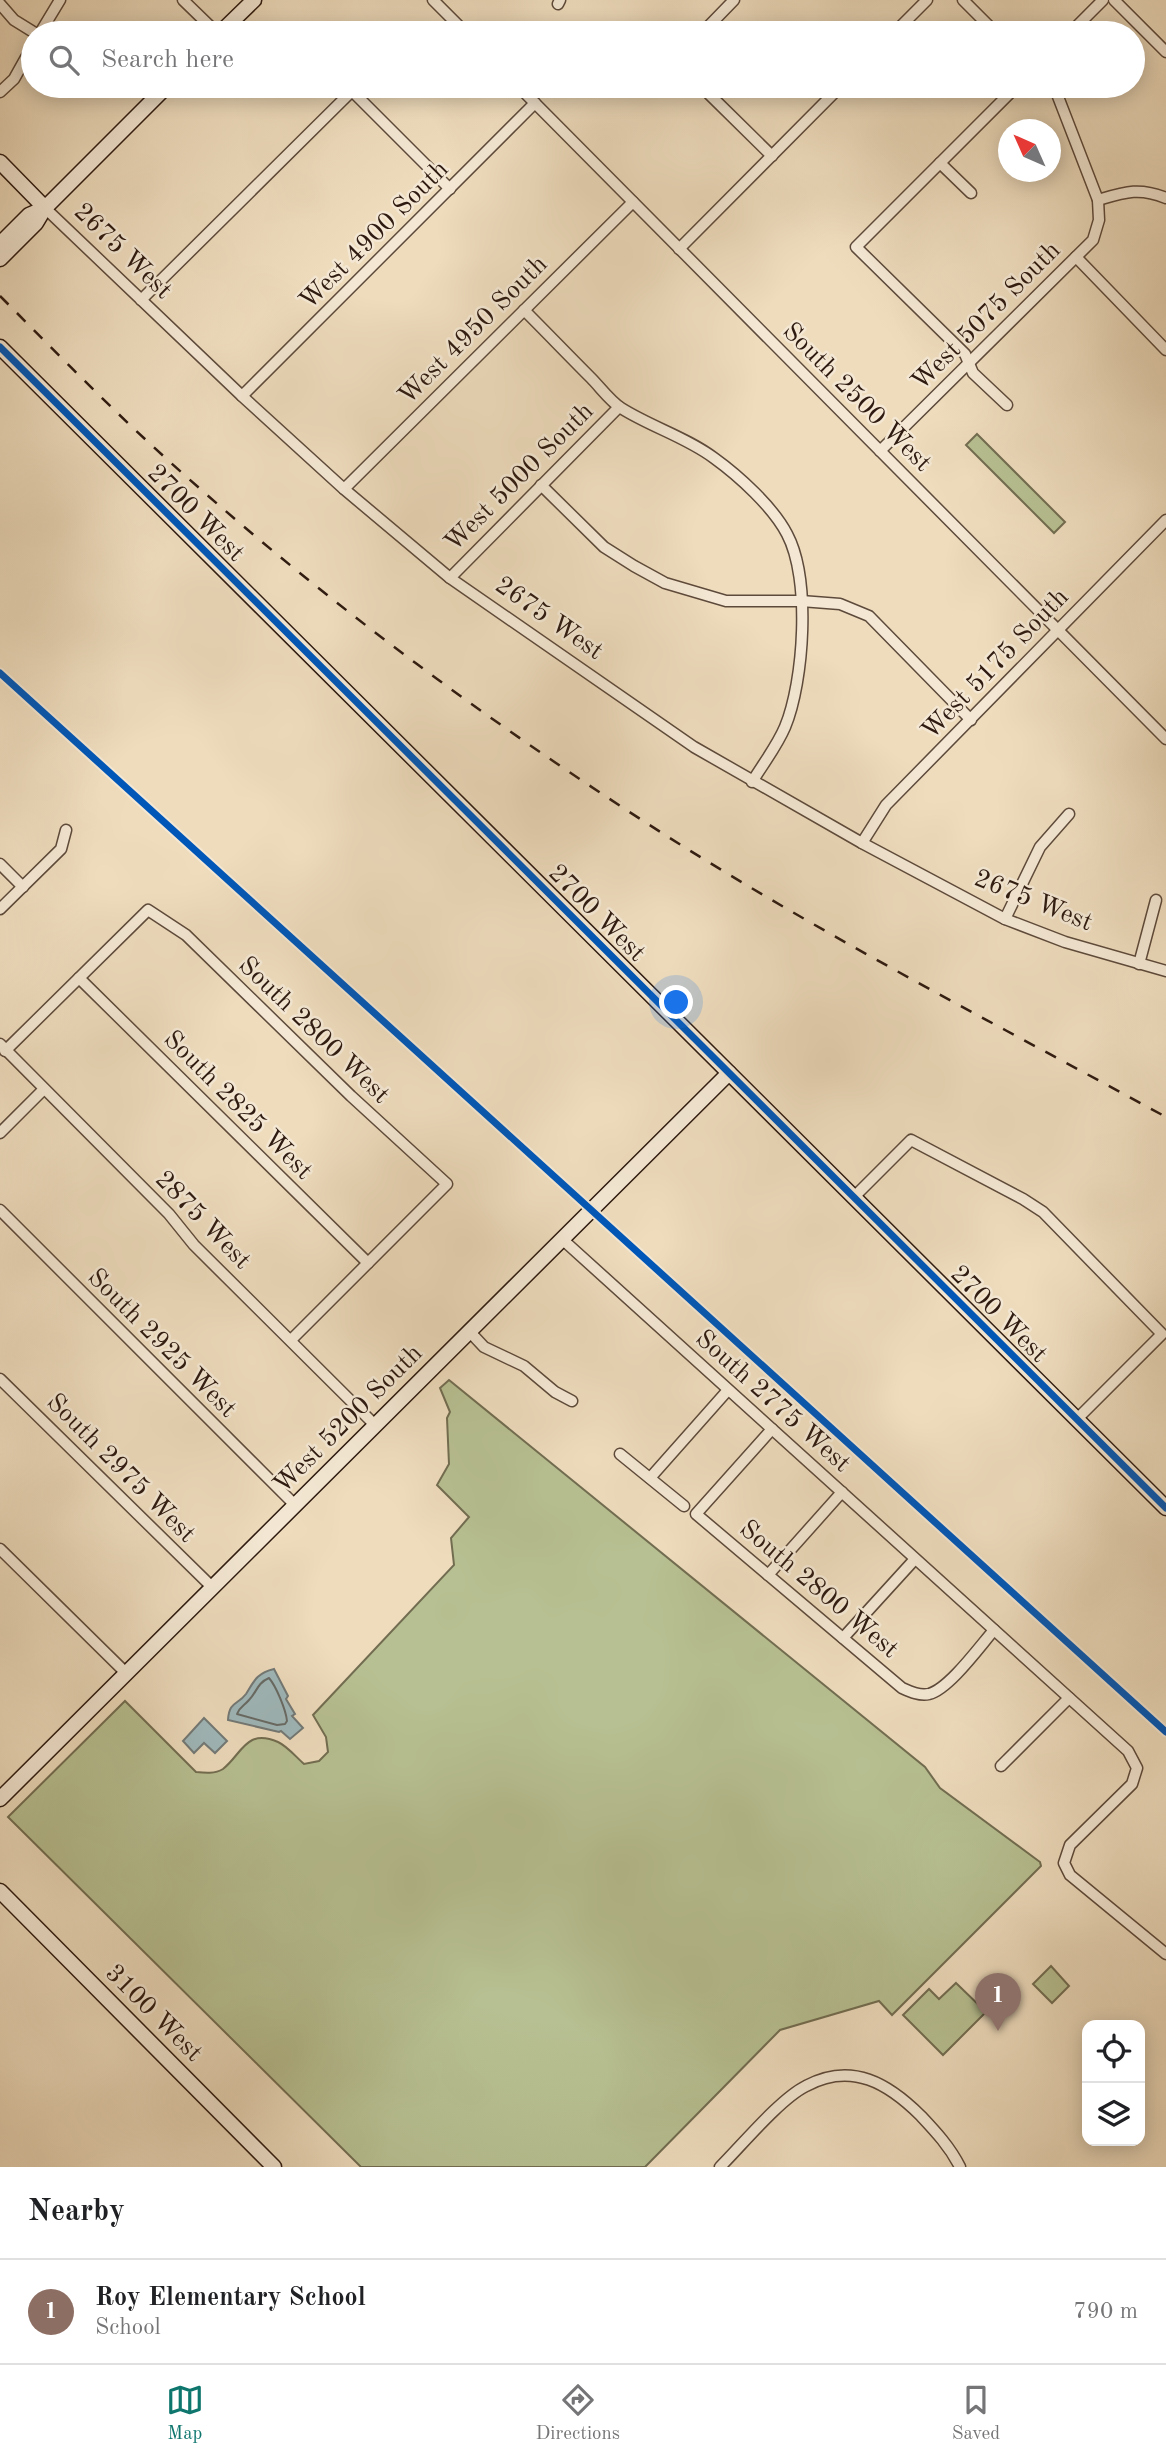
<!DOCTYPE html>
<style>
body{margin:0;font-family:"Old Standard TT",serif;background:#f6f6f6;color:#202124}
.controls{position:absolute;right:21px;bottom:21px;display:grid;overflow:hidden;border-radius:14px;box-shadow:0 4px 18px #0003}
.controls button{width:63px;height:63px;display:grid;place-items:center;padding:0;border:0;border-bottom:2px solid #e0e0e0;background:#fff;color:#202124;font:35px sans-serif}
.compass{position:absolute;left:998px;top:119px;width:63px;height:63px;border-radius:50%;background:#fff;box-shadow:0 4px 18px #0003;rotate:315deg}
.you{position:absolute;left:677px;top:1003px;width:24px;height:24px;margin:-18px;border:5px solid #fff;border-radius:50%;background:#1a73e8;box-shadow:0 0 0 10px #1a73e833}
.badge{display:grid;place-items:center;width:46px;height:46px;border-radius:50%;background:#0f766e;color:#fff;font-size:23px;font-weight:700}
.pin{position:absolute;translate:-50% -58px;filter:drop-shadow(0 2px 4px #0008)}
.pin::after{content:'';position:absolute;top:37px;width:24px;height:21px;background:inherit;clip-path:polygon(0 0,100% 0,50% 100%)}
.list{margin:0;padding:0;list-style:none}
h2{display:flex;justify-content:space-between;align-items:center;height:91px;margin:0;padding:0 28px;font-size:30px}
h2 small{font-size:23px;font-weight:400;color:#757577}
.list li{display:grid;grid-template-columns:46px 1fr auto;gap:21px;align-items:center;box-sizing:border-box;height:105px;padding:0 28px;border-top:2px solid #e0e0e0}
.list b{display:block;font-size:26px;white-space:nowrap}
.list p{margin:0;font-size:23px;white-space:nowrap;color:#757577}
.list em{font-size:23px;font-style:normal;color:#757577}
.icon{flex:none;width:38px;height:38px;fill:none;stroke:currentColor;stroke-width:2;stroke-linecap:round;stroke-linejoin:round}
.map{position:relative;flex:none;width:1166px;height:2167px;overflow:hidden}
.search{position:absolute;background:#fff;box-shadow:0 4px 18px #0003;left:21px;right:21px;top:21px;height:77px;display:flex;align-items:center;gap:18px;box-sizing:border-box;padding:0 24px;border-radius:38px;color:#757577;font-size:26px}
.sheet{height:196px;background:#fff}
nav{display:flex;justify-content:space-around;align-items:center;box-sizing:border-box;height:98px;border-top:2px solid #e0e0e0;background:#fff;font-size:19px;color:#757577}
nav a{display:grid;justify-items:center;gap:4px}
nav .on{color:#0f766e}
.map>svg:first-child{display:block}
</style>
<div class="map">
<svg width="1166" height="2167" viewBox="0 0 1166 2167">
<rect width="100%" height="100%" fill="#eedcbd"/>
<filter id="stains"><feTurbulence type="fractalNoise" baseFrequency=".00286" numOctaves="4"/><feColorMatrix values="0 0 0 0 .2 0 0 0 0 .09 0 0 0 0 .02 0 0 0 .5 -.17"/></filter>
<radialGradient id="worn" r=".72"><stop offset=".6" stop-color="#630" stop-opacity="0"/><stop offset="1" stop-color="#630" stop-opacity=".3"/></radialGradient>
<g fill="#b7c092" stroke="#726d51" stroke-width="2">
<polygon points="977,434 1065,522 1054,533 966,445"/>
<path d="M449,1380l476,387 15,21 100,74 1,4 -149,149 -13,-14 -99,29 -135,137h-284l-353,-350 117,-116 71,71c9,1 19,2 27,-3 19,-15 23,-41 55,-27 9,4 18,15 26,22l15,-3 9,-9 -2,-15 -13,-22 141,-150 -3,-27 18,-21 -32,-32 12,-21 -2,-46 3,-6 -10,-24z"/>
<polygon points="1051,1966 1069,1986 1052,2003 1033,1984"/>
<polygon points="956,1983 986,2012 943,2055 903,2015 929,1989 939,1999"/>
</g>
<g fill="#9fb9bc" stroke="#727977" stroke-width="2">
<path d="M274,1669l14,27 -2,3 9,15 -3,2 11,12 -13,11 -9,-8 -2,1 -51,-12c1,-19 10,-15 18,-26 8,-13 11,-21 28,-25z"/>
<polygon points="204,1718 227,1741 215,1753 204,1743 194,1753 183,1741"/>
</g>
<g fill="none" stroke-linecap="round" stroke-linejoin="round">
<path stroke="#666a66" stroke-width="2" d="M269,1678c7,8 17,32 18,43l-2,3 -8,1 -40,-11c3,-8 7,-8 12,-14 8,-8 8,-17 20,-22z"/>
<g stroke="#5e4a3b" stroke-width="13">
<g id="street">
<polyline points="183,0 217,33"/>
<polyline points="433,0 466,33"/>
<polyline points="963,0 996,33"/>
<polyline points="1114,0 1166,52"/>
<polyline points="0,4 14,20 35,33"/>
<polyline points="558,4 560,0"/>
<polyline points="40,33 60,0"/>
<polyline points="702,33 734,0"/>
<polyline points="894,33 927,0"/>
<polyline points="1070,33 1103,0"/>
<polyline points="518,86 1166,739"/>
<polyline points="703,86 709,94 772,156"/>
<polyline points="0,92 14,79 33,45"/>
<polyline points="940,163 971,193"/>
<path d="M1098,200c27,-8 41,-13 68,-2"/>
<polyline points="45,208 242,396 344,489 450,578 694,747 862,843 1005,919 1065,942 1166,971"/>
<polyline points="679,249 841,86"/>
<polyline points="1076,257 1166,350"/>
<polyline points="141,300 352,91 450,189"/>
<path d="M524,310c22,22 44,45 67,68 9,9 19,23 30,30 30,19 65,29 93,50 25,18 59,49 73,76 24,45 17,147 -2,193 -8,19 -22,37 -33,55"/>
<polyline points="242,396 535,103"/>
<polyline points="1007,405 973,373 965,354 856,247 1017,86"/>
<polyline points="880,451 1093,240 1099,220 1098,200 1057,94 1049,86"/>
<polyline points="541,485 604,547 634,566 665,583 726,601 801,601 840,604 869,616 971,720"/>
<polyline points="344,489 633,202"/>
<polyline points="450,578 619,407"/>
<polyline points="862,843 886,805 1166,520"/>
<polyline points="0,864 23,887"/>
<polyline points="0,909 61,849 66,830"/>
<polyline points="1005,919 1040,847 1069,814"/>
<polyline points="1139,964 1156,900"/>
<polyline points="79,978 368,1263"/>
<polyline points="0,1044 169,1214 194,1245 375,1425"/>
<polyline points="5,1051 148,910 186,935 351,1096 447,1184 291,1340"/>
<polyline points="0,1133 44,1089"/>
<polyline points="854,1197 911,1140 1023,1199 1043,1212 1162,1334 1077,1419"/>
<polyline points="0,1210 295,1505"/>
<polyline points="562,1239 1128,1751 1137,1768 1132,1784 1070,1845 1064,1863 1070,1875 1166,1954"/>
<polyline points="469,1331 484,1347 524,1366 555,1392 572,1401"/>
<polyline points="0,1379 212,1587"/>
<path d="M772,1429l-76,85 206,174c9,4 18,8 27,6 20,-5 51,-48 65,-64"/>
<polyline points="620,1454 684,1506"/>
<polyline points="650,1478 728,1390"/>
<polyline points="0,1549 126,1673"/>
<polyline points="768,1575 842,1492"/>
<polyline points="843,1638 915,1559"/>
<polyline points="1001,1766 1069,1698"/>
<path d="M720,2167c22,-22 60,-68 86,-81 46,-25 83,-2 115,30 15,16 29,31 39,51"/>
</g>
</g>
<g stroke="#2e1a10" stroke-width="17">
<g id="secondary">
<polyline points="220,33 254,0"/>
<polyline points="0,162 45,208"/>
<polyline points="0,244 29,215 45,208"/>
<polyline points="0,259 36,223 45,208 167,86"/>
<polyline points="0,347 1166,1508"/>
<polyline points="0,1799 729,1073"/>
<polyline points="0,1891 274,2167"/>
</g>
</g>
<use href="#street" stroke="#f4e8d4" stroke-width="10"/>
<use href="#secondary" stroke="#f4e8d4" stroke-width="14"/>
<path stroke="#2e1a10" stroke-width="2.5" stroke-dasharray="12 12" stroke-linecap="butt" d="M0,296c56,56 111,113 170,166 143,129 297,244 458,349 172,113 357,207 538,306"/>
<g stroke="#f4e8d4" stroke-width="11">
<g id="cycleway">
<polyline points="0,347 1166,1508"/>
<polyline points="0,673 1166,1732"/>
</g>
</g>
<use href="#cycleway" stroke="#0057b8" stroke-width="7"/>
</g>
<g text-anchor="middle" stroke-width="5" stroke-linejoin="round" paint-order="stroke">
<g font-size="26" fill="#2e1a10" stroke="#f4e8d4">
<text transform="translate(373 234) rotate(-45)" y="9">West 4900 South</text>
<text transform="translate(124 250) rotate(44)" y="9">2675 West</text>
<text transform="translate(985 315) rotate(-45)" y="9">West 5075 South</text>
<text transform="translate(472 329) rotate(-45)" y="9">West 4950 South</text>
<text transform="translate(858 396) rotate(45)" y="9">South 2500 West</text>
<text transform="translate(518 476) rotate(-45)" y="9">West 5000 South</text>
<text transform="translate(197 512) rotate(45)" y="9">2700 West</text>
<text transform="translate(550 617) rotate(35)" y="9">2675 West</text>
<text transform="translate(994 663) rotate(-46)" y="9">West 5175 South</text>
<text transform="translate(1034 899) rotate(22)" y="9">2675 West</text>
<text transform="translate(598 912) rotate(45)" y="9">2700 West</text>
<text transform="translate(315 1029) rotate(44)" y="9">South 2800 West</text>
<text transform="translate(239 1104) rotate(45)" y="9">South 2825 West</text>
<text transform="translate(204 1219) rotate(46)" y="9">2875 West</text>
<text transform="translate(1000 1313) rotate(45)" y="9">2700 West</text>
<text transform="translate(163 1342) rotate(45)" y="9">South 2925 West</text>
<text transform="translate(774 1400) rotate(42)" y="9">South 2775 West</text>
<text transform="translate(347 1418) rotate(-45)" y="9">West 5200 South</text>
<text transform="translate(122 1467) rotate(45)" y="9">South 2975 West</text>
<text transform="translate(820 1588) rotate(40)" y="9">South 2800 West</text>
<text transform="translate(155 2012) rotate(45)" y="9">3100 West</text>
</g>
</g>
<rect width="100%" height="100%" filter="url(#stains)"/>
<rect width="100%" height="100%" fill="url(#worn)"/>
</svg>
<div class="controls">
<button><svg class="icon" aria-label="locate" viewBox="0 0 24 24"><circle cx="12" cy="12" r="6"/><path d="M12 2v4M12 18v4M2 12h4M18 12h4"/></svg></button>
<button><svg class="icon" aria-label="layers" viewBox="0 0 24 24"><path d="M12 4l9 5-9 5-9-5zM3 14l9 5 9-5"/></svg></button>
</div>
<svg class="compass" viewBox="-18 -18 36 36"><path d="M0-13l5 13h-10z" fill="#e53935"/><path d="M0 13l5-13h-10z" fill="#757577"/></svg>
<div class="you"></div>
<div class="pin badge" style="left:998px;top:2031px;background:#8d6e63">1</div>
<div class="search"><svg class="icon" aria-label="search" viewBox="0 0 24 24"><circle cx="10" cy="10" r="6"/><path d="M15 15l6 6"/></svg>Search here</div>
</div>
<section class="sheet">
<h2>Nearby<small></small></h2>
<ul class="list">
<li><span class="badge" style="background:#8d6e63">1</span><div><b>Roy Elementary School</b><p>School</p></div><em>790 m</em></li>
</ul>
</section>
<nav>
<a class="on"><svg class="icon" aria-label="map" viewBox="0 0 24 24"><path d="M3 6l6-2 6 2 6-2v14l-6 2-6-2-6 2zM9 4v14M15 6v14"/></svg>Map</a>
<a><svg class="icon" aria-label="directions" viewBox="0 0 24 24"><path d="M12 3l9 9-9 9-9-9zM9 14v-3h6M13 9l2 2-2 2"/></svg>Directions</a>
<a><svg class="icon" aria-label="saved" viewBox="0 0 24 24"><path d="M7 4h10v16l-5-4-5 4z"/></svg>Saved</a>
</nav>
